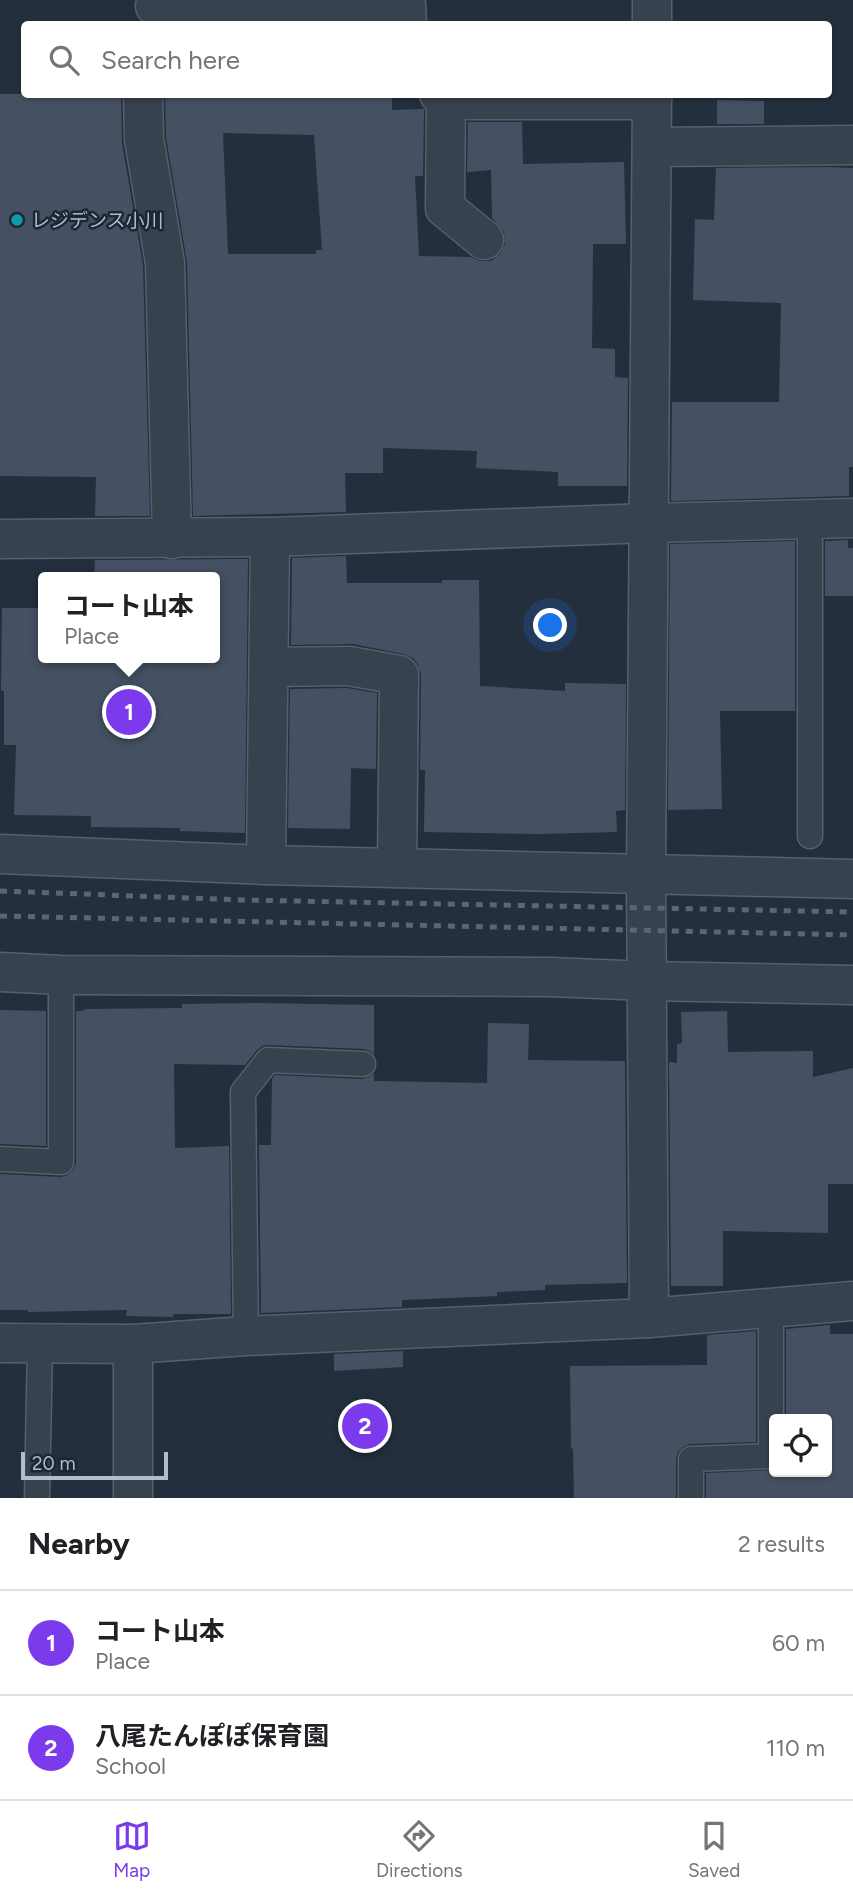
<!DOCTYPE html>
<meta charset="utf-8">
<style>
body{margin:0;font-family:Figtree,"Noto Sans JP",sans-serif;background:#f6f6f6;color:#202124}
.controls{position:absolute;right:21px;bottom:21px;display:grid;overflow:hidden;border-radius:7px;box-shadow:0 2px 5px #0004}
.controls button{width:63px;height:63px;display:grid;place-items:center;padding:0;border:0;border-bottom:2px solid #e0e0e0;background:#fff;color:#202124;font:35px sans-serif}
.scale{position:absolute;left:21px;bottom:18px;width:147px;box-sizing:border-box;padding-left:7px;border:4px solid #b4bcc9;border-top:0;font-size:19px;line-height:24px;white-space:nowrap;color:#b4bcc9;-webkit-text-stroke:5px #1d2633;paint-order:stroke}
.you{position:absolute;left:551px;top:626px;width:24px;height:24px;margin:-18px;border:5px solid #fff;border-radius:50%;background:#1a73e8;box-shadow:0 0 0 10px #1a73e833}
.badge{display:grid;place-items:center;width:46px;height:46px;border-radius:50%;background:#7c3aed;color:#fff;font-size:23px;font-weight:700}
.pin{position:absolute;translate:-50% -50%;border:4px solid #fff;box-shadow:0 2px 7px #0006}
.popup{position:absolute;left:38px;top:572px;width:182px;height:91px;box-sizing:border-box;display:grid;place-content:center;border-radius:7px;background:#fff;filter:drop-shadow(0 2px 5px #0005);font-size:23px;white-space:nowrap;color:#757577}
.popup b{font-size:26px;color:#202124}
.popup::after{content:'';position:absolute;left:50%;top:100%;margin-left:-14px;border:14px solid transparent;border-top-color:#fff}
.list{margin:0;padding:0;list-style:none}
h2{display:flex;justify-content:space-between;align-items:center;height:91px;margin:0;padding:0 28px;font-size:30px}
h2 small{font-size:23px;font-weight:400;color:#757577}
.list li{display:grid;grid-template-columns:46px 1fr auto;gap:21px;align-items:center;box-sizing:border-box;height:105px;padding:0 28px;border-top:2px solid #e0e0e0}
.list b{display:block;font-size:26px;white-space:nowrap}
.list p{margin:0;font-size:23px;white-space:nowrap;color:#757577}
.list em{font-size:23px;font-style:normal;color:#757577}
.icon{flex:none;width:38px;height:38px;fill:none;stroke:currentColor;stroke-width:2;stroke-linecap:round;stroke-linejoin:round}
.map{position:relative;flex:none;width:853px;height:1498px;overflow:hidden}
.search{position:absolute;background:#fff;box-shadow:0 2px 5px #0004;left:21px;right:21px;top:21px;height:77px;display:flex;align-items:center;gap:18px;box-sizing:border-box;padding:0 24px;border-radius:7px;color:#757577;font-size:26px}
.sheet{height:301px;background:#fff}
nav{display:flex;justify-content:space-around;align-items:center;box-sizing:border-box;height:98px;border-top:2px solid #e0e0e0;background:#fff;font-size:19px;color:#757577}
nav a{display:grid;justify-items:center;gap:4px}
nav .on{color:#7c3aed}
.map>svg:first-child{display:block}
</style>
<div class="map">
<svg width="853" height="1498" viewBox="0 0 853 1498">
<rect width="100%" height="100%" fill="#242f3e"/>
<g fill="#455162" fill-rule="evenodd">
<polygon points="0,94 121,94 122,143 143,265 150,516 95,516 96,477 0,476"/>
<path d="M165,94h227v16l32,-1 -1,67h-8l4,80 51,1 10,4h11l9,-7 5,-10 -1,-12 -12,-14 -1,-48 -24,2 1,-50h54l1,42 101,-2 2,82h-33l-1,104 23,1v28l13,1 -1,108h-69v-14l-82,-4 1,-17 -94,-3v25h-38l1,39 -153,4 -6,-254 -21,-125zM223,133l91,2 8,115h-6v4h-88z"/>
<polygon points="717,100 764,101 764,124 717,124"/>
<polygon points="826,167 853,168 853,467 849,467 849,496 671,501 672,402 779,402 781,303 693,300 695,219 714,220 716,168"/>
<polygon points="848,540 848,548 853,548 853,596 825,596 825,541"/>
<polygon points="795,541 795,711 720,711 722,809 668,810 670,544"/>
<polygon points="346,556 347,583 442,583 442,580 479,580 480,686 565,691 565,683 626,684 625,810 616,811 617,832 539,834 424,832 425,770 420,770 421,675 418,665 413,658 403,654 353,644 291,645 292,558"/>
<polygon points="248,559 245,833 180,831 180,828 91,827 91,816 14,815 16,745 4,745 4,691 1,691 2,608 43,608 43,658 215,658 215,577 94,577 95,560"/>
<polygon points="347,688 377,693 376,769 351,768 350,829 288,828 290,689"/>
<polygon points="259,1003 374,1005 374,1055 370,1051 364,1049 269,1045 262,1046 257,1050 245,1065 174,1064 175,1148 229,1146 231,1314 173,1314 173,1317 126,1316 127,1310 28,1312 28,1310 0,1310 0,1174 61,1177 67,1175 73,1170 76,1163 76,1011 83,1011 84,1009 182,1008 182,1004"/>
<polygon points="0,1010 46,1011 46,1146 0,1144"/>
<polygon points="727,1011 728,1052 813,1051 813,1077 853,1068 853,1184 828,1184 828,1233 723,1231 723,1286 671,1286 669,1062 677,1063 677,1044 682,1043 681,1012"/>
<polygon points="488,1023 529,1024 528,1060 625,1061 627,1283 545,1285 545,1290 497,1292 497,1296 402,1300 402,1307 261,1313 259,1145 271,1145 272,1079 275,1075 362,1079 369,1077 374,1073 374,1081 487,1083"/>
<polygon points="830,1325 830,1334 853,1334 853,1498 706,1498 706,1473 774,1470 774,1472 827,1472 827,1419 786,1419 786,1329"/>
<polygon points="756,1331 756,1442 690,1444 683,1447 678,1452 676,1459 676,1498 574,1498 573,1448 571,1449 570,1366 707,1365 707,1335"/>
<polygon points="403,1351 403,1367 334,1371 334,1354"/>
</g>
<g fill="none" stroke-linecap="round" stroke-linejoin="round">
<g stroke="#565f6c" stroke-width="27">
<g id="service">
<polyline points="810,519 810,836"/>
<polyline points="0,1159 61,1162 61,975"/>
<polyline points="246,1336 243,1092 268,1060 363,1064"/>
<polyline points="37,1498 40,1343"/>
<polyline points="691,1498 691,1459 771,1456 771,1308"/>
</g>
</g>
<g stroke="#565f6c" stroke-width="41">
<g id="minor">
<polyline points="155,6 406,4 407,24"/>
<polyline points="652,24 652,0"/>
<polyline points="143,94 144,139 165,263 172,539"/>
<polyline points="439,94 446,100 652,100"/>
<polyline points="446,100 445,208 484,240"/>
<polyline points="652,147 853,145"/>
<polyline points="0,539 270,537 648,523 853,518"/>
<polyline points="269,667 349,666 399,675 397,868"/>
<polyline points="0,854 266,865 853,879"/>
<polyline points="266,865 270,537"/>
<polyline points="649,1318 646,874 652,94"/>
<polyline points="0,1343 133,1344 246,1336 649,1318 853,1301"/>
<polyline points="133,1344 133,1498"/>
</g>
</g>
<g stroke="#565f6c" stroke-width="41">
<polyline id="tertiary" points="0,972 61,975 551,977 647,981 853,985"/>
</g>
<use href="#service" stroke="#38414e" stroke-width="24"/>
<use href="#minor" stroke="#38414e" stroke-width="38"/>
<use href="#tertiary" stroke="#38414e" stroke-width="38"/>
<g stroke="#5a6575" stroke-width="5" stroke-dasharray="7 7" stroke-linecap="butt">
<polyline points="0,891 244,900 853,912"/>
<polyline points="0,916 853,935"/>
</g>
</g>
<circle fill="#0f9aa8" stroke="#1d2633" stroke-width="2.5" cx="17" cy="220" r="7"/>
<g text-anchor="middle" stroke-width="5" stroke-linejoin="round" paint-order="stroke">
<g font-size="19" fill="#b4bcc9" stroke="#1d2633" text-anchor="start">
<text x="31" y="227">レジデンス小川</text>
</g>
</g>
</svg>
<div class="controls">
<button><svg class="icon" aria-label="locate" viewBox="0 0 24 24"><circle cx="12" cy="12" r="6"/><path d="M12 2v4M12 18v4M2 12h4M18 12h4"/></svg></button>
</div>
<div class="scale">20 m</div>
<div class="you"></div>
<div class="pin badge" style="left:129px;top:712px">1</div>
<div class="popup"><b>コート山本</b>Place</div>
<div class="pin badge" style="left:365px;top:1426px">2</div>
<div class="search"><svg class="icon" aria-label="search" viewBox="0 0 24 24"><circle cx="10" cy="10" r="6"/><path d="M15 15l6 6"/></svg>Search here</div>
</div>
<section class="sheet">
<h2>Nearby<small>2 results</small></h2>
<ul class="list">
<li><span class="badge">1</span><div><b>コート山本</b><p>Place</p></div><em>60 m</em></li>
<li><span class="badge">2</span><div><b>八尾たんぽぽ保育園</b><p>School</p></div><em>110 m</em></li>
</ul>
</section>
<nav>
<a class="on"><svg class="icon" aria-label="map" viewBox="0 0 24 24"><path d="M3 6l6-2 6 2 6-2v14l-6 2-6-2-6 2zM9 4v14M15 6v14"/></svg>Map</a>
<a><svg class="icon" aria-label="directions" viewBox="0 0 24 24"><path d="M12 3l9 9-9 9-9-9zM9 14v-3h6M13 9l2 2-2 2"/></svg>Directions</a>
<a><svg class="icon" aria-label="saved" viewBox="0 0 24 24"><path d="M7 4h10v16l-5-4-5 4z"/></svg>Saved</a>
</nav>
